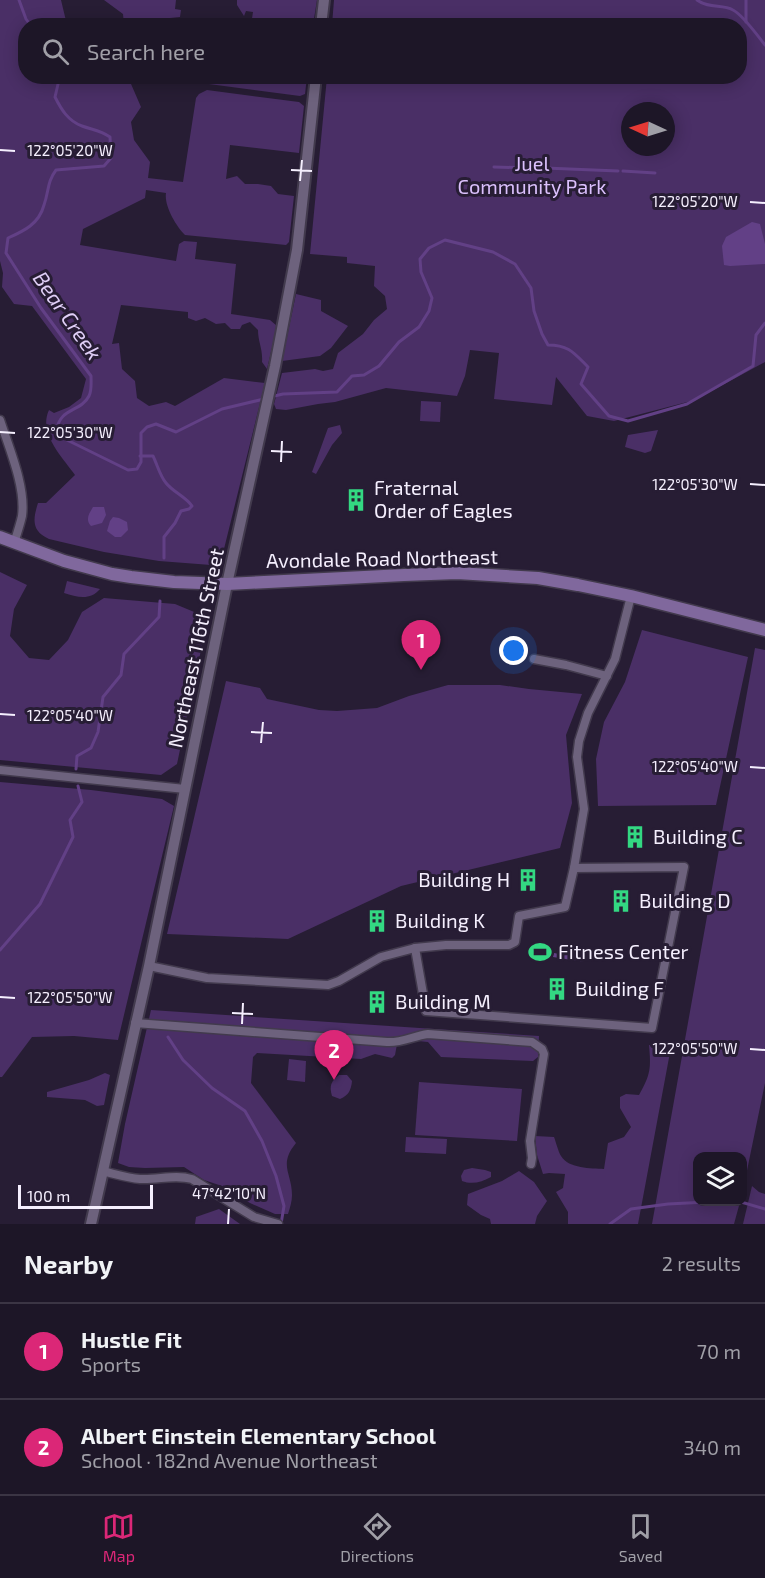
<!DOCTYPE html>
<meta charset="utf-8">
<style>
body{margin:0;font-family:"Exo 2",sans-serif;background:#251f2f;color:#f1f3f6}
.controls{position:absolute;right:18px;bottom:18px;display:grid;overflow:hidden;border-radius:12px;box-shadow:0 3px 15px #0003}
.controls button{width:54px;height:54px;display:grid;place-items:center;padding:0;border:0;border-bottom:2px solid #3b3544;background:#1d1627;color:#f1f3f6;font:30px sans-serif}
.compass{position:absolute;left:621px;top:102px;width:54px;height:54px;border-radius:50%;background:#1d1627;box-shadow:0 3px 15px #0003;rotate:274deg}
.scale{position:absolute;left:18px;bottom:15px;width:135px;box-sizing:border-box;padding-left:6px;border:3px solid #f5effe;border-top:0;font-size:16px;line-height:21px;white-space:nowrap;color:#f5effe;-webkit-text-stroke:4px #271d34;paint-order:stroke}
.you{position:absolute;left:514px;top:651px;width:21px;height:21px;margin:-15px;border:4px solid #fff;border-radius:50%;background:#1a73e8;box-shadow:0 0 0 9px #1a73e833}
.badge{display:grid;place-items:center;width:39px;height:39px;border-radius:50%;background:#db2777;color:#fff;font-size:20px;font-weight:700}
.pin{position:absolute;translate:-50% -50px;filter:drop-shadow(0 2px 3px #0008)}
.pin::after{content:'';position:absolute;top:32px;width:21px;height:18px;background:inherit;clip-path:polygon(0 0,100% 0,50% 100%)}
.list{margin:0;padding:0;list-style:none}
h2{display:flex;justify-content:space-between;align-items:center;height:78px;margin:0;padding:0 24px;font-size:26px}
h2 small{font-size:20px;font-weight:400;color:#a09fa7}
.list li{display:grid;grid-template-columns:39px 1fr auto;gap:18px;align-items:center;box-sizing:border-box;height:96px;padding:0 24px;border-top:2px solid #3b3544}
.list b{display:block;font-size:22px;white-space:nowrap}
.list p{margin:0;font-size:20px;white-space:nowrap;color:#a09fa7}
.list em{font-size:20px;font-style:normal;color:#a09fa7}
.icon{flex:none;width:33px;height:33px;fill:none;stroke:currentColor;stroke-width:2;stroke-linecap:round;stroke-linejoin:round}
.map{position:relative;flex:none;width:765px;height:1224px;overflow:hidden}
.search{position:absolute;background:#1d1627;box-shadow:0 3px 15px #0003;left:18px;right:18px;top:18px;height:66px;display:flex;align-items:center;gap:15px;box-sizing:border-box;padding:0 21px;border-radius:24px;color:#a09fa7;font-size:22px}
.sheet{height:270px;background:#1d1627}
nav{display:flex;justify-content:space-around;align-items:center;box-sizing:border-box;height:84px;border-top:2px solid #3b3544;background:#1d1627;font-size:16px;color:#a09fa7}
nav a{display:grid;justify-items:center;gap:3px}
nav .on{color:#db2777}
.map>svg:first-child{display:block}
</style>
<div class="map">
<svg width="765" height="1224" viewBox="0 0 765 1224">
<rect width="100%" height="100%" fill="#271d34"/>
<g fill="#4a2f66" fill-rule="evenodd">
<path d="M0,0h61l6,25 -41,1v50l102,1 13,30 -10,15 3,18 16,22 -2,16 35,4 13,-84 3,-4 8,-4 92,12 5,4 -5,47 -69,-8 -4,34 11,-3 8,8h13l13,2 7,8 16,2 -5,46 -3,3 -101,-10c-9,-9 -21,-29 -19,-42l-20,-3 -1,8 -62,31 -3,16 96,16 3,-17 5,-3 13,1 -2,17 41,5 -5,50 39,6 7,6 -10,43 -5,-7c1,-13 -4,-20 -4,-32l-8,-8 -8,3 -2,4h-9l-6,-6 -9,1 -11,-6 -9,3 -8,-3v-6l-67,-7 -9,39 7,-1 3,26 13,12 2,17 12,8 17,-4 9,4 49,-28 41,5 -42,170 -12,12 -52,-4 -55,-9 -55,-13c-18,-8 -16,-20 -11,-36h8l29,-28c-13,-18 -37,-42 -26,-65l5,3 15,-6 12,-9 5,-19 -54,-73 -18,-2 -12,-17 1,-14 -3,-12z"/>
<polygon points="104,0 176,0 175,9 181,10 180,17 141,21 140,25 124,25 123,14"/>
<polygon points="237,0 317,0 313,25 244,25 251,25 253,12 246,11 244,16 237,5"/>
<path d="M334,0h431v362l-70,38 -81,21 -27,-5 -31,-39 -4,28 -58,-6 5,-46 -29,-3 -5,26 -8,20 -71,-8 -51,14 -17,2 -32,6 -10,-1 -2,-5 8,-31 33,-4 8,2 10,-2 5,-16 25,-19 11,-14 13,-11 -2,-13 -11,-10 1,-20 -28,-3v-6l-37,-3 17,-177 413,-1v-50l-408,-1zM630,111h36v36h-36z"/>
<polygon points="156,77 307,76 307,77 305,94 300,96"/>
<polygon points="296,294 321,300 321,311 348,326 331,348 320,356 282,361"/>
<polygon points="421,401 441,402 440,422 420,421"/>
<polygon points="340,425 342,433 332,445 316,474 312,472 328,428"/>
<polygon points="658,430 651,451 645,453 625,447 628,435"/>
<polygon points="0,572 27,585 14,609 10,636 29,658 49,660 68,640 82,612 104,598 175,604 199,614 205,631 177,764 161,775 0,760"/>
<path d="M67,581l33,8c-10,12 -23,8 -36,4z"/>
<polygon points="642,630 748,657 716,805 598,806 596,759 604,722 625,682"/>
<polygon points="755,648 765,650 765,1083 743,1190 742,1156 698,1156 698,1202 740,1202 734,1224 652,1224"/>
<polygon points="226,681 260,688 267,699 319,710 337,711 377,708 409,696 448,685 500,685 529,689 582,694 566,735 572,803 560,848 401,886 288,939 167,934"/>
<polygon points="0,782 91,790 162,799 174,806 118,1040 74,1036 32,1037 2,1077 0,1077"/>
<path d="M151,1010l388,26 -1,21 -5,4 -92,-4 -13,-15 -30,-3 -3,16 -3,3 -17,-4 -14,5 -104,-6 -4,4 -2,26 45,60c-18,22 -4,30 -4,52 0,6 -2,13 -4,19h-13l-25,-11 -28,-17 -18,-6 -20,-13 -39,1 -16,-1 -11,-4 7,-39z"/>
<path d="M649,1045l22,2 -33,177h-70v-12l-12,-20 7,-4 2,-14 -16,-1 -6,1 -6,-19 -2,-19 19,1c2,5 4,14 7,19 8,13 30,12 43,13l4,-26 16,-6 7,-10 -11,-19v-11l6,-3 13,1c12,-21 12,-27 10,-50z"/>
<polygon points="289,1059 306,1061 305,1082 287,1080"/>
<polygon points="105,1073 110,1075 104,1105 97,1106 85,1100 47,1097 47,1092 89,1080"/>
<path d="M339,1075h8l5,6c-1,9 -3,14 -12,18l-8,-3c-3,-10 -1,-15 7,-21z"/>
<polygon points="419,1082 522,1089 517,1141 415,1135"/>
<polygon points="406,1137 447,1139 446,1154 405,1152"/>
<path d="M472,1168l13,2 6,2v5c-9,5 -19,8 -29,4l-1,-5 3,-6z"/>
<polygon points="519,1171 534,1182 547,1201 537,1216 535,1224 491,1224 490,1219 481,1215 467,1205 468,1194 502,1181"/>
<polygon points="752,1186 759,1192 765,1194 765,1224 743,1224"/>
<polygon points="219,1209 240,1224 195,1224 196,1217"/>
</g>
<g fill="#624086">
<polygon points="752,222 760,224 765,244 765,264 730,266 724,265 722,246 726,237"/>
<path d="M93,507h11l2,8 -4,8 -11,3c-6,-7 -2,-12 2,-19z"/>
<polygon points="113,517 119,518 127,522 128,530 121,537 115,537 107,531 110,521"/>
<polygon points="566,947 586,950 584,962 553,957 554,953 565,955"/>
</g>
<g fill="none" stroke-linecap="round" stroke-linejoin="round">
<g stroke="#624086" stroke-width="3">
<polyline points="19,0 26,19 31,26"/>
<path d="M697,0c12,9 25,4 36,10 10,5 24,25 32,35"/>
<polyline points="746,0 746,22"/>
<path d="M63,76l-4,4 -4,17c6,12 13,24 27,29 11,4 18,4 28,11l1,21 -7,8 -48,4c-9,12 -7,21 -12,35 -5,19 -20,26 -36,33l-2,15 35,55 50,68c0,7 1,14 -2,20 -8,16 -30,12 -32,34l8,9 63,31 9,-1 4,-7v-29l6,-6 9,-3 20,8 46,-23 42,-10"/>
<polyline points="494,167 534,168"/>
<polyline points="545,168 618,171"/>
<polyline points="623,171 655,173"/>
<path d="M270,397l13,-3 54,-2 15,-16 12,-1 15,-9 20,-24 20,-15 10,-16 3,-13 -11,-26 -1,-13 9,-11 16,-8 48,12 22,12 16,24 3,23 8,23 6,11c21,0 26,8 40,22l-7,17 28,32 19,5 59,-17 66,-38 3,-31 9,-12"/>
<path d="M140,456h13c4,8 7,20 13,27 7,9 20,14 26,23l-3,3 -8,2 -6,12 -11,14v21"/>
<polyline points="76,769 77,756 91,748 98,732 103,697 121,675 124,654 159,617 160,601"/>
<polyline points="0,950 40,904 73,837 70,820 82,802 78,786"/>
<polyline points="168,1037 183,1060 212,1088 245,1111 262,1141 276,1176 284,1206 281,1224"/>
<polyline points="741,1202 765,1209"/>
<polyline points="610,1224 631,1209 668,1204 707,1202"/>
</g>
<g stroke="#423a4d" stroke-width="11">
<g id="minor">
<path d="M0,420c9,28 26,67 22,96 -2,9 -5,18 -8,27"/>
<polyline points="534,659 566,665 607,676"/>
<polyline points="0,770 185,789"/>
<polyline points="415,948 426,1011 652,1028 684,867 574,868"/>
<polyline points="149,966 207,978 328,985 339,981 381,957 415,948 446,945 509,945 515,942 519,916 565,907 574,868 584,809 577,757 579,741 588,713 615,659 631,596"/>
<path d="M135,1023l252,19c15,1 26,-6 41,-8l104,8 10,7 2,5 -14,87 2,17 -1,6"/>
<path d="M102,1171c13,3 26,7 38,8 18,1 35,-5 52,0l62,38 24,7"/>
</g>
</g>
<g stroke="#423a4d" stroke-width="14">
<g id="tertiary">
<polyline points="321,26 324,0"/>
<polyline points="91,1224 149,966 227,584 275,366 297,250 316,76"/>
</g>
</g>
<g stroke="#423a4d" stroke-width="15">
<polyline id="secondary" points="0,537 64,561 112,574 131,577 174,582 227,584 404,575 457,573 538,578 578,585 631,596 765,630"/>
</g>
<use href="#minor" stroke="#6d627d" stroke-width="8"/>
<use href="#tertiary" stroke="#6d627d" stroke-width="10"/>
<use href="#secondary" stroke="#80689d" stroke-width="12"/>
</g>
<path fill="none" stroke="#f5effe" stroke-width="2" d="M0,150l15,1M291,170l21,1M300,181l2,-21M750,202l15,1M0,432l15,1M271,451l21,1M281,462l1,-21M750,484l15,1M0,714l15,1M251,732l21,1M261,743l2,-21M750,767l15,1M0,997l15,1M232,1013l21,1M242,1024l1,-21M750,1049l15,1M228,1224l1,-15"/>
<defs>
<g id="building-bare" transform="scale(1.8)"><path d="M-4-6H4V6H1V3H-1V6H-4ZM-2.5-4.3h1.7v1.8h-1.7ZM.8-4.3h1.7v1.8H.8ZM-2.5-1h1.7V.8h-1.7ZM.8-1h1.7V.8H.8Z" fill="#33d882" stroke="#271d34" stroke-width="2.5" paint-order="stroke"/></g>
<g id="stadium-bare" transform="scale(1.8)"><path d="M0-5a6.5 5 0 1 0 0 10a6.5 5 0 1 0 0-10ZM-3.5-1.8h7v3.6h-7Z" fill="#33d882" stroke="#271d34" stroke-width="2.5" paint-order="stroke"/></g>
</defs>
<g fill-rule="evenodd">
<use href="#building-bare" x="356" y="500"/>
<use href="#building-bare" x="635" y="837"/>
<use href="#building-bare" x="528" y="880"/>
<use href="#building-bare" x="621" y="901"/>
<use href="#building-bare" x="377" y="921"/>
<use href="#stadium-bare" x="540" y="952"/>
<use href="#building-bare" x="557" y="989"/>
<use href="#building-bare" x="377" y="1002"/>
</g>
<g text-anchor="middle" stroke-width="6" stroke-linejoin="round" paint-order="stroke">
<g font-size="20" fill="#dbc0fd" stroke="#271d34">
<text x="532" y="171">Juel<tspan x="532" dy="23">Community Park</tspan></text>
</g>
<g font-size="20" fill="#f5effe" stroke="#271d34" text-anchor="start">
<text x="374" y="495">Fraternal<tspan x="374" dy="23">Order of Eagles</tspan></text>
<text x="653" y="844">Building C</text>
<text x="510" y="887" text-anchor="end">Building H</text>
<text x="639" y="908">Building D</text>
<text x="395" y="928">Building K</text>
<text x="558" y="959">Fitness Center</text>
<text x="575" y="996">Building F</text>
<text x="395" y="1009">Building M</text>
</g>
<g font-size="20" fill="#f5effe" stroke="#271d34">
<text transform="translate(382 559) rotate(-1)" y="7">Avondale Road Northeast</text>
<text transform="translate(196 648) rotate(-78)" y="7">Northeast 116th Street</text>
</g>
<g font-size="21" font-style="italic" fill="#e0cff7" stroke="#271d34">
<text transform="translate(67 316) rotate(55)" y="7">Bear Creek</text>
</g>
</g>
<g font-size="15" text-anchor="middle" fill="#f5effe" stroke="#271d34" stroke-width="6" stroke-linejoin="round" paint-order="stroke">
<text x="70" y="156">122°05'20"W</text>
<text x="695" y="207">122°05'20"W</text>
<text x="70" y="438">122°05'30"W</text>
<text x="695" y="490">122°05'30"W</text>
<text x="70" y="721">122°05'40"W</text>
<text x="695" y="772">122°05'40"W</text>
<text x="70" y="1003">122°05'50"W</text>
<text x="695" y="1054">122°05'50"W</text>
<text x="229" y="1199">47°42'10"N</text>
</g>
</svg>
<div class="controls">
<button><svg class="icon" aria-label="layers" viewBox="0 0 24 24"><path d="M12 4l9 5-9 5-9-5zM3 14l9 5 9-5"/></svg></button>
</div>
<svg class="compass" viewBox="-18 -18 36 36"><path d="M0-13l5 13h-10z" fill="#e53935"/><path d="M0 13l5-13h-10z" fill="#a09fa7"/></svg>
<div class="scale">100 m</div>
<div class="you"></div>
<div class="pin badge" style="left:421px;top:670px">1</div>
<div class="pin badge" style="left:334px;top:1080px">2</div>
<div class="search"><svg class="icon" aria-label="search" viewBox="0 0 24 24"><circle cx="10" cy="10" r="6"/><path d="M15 15l6 6"/></svg>Search here</div>
</div>
<section class="sheet">
<h2>Nearby<small>2 results</small></h2>
<ul class="list">
<li><span class="badge">1</span><div><b>Hustle Fit</b><p>Sports</p></div><em>70 m</em></li>
<li><span class="badge">2</span><div><b>Albert Einstein Elementary School</b><p>School · 182nd Avenue Northeast</p></div><em>340 m</em></li>
</ul>
</section>
<nav>
<a class="on"><svg class="icon" aria-label="map" viewBox="0 0 24 24"><path d="M3 6l6-2 6 2 6-2v14l-6 2-6-2-6 2zM9 4v14M15 6v14"/></svg>Map</a>
<a><svg class="icon" aria-label="directions" viewBox="0 0 24 24"><path d="M12 3l9 9-9 9-9-9zM9 14v-3h6M13 9l2 2-2 2"/></svg>Directions</a>
<a><svg class="icon" aria-label="saved" viewBox="0 0 24 24"><path d="M7 4h10v16l-5-4-5 4z"/></svg>Saved</a>
</nav>
